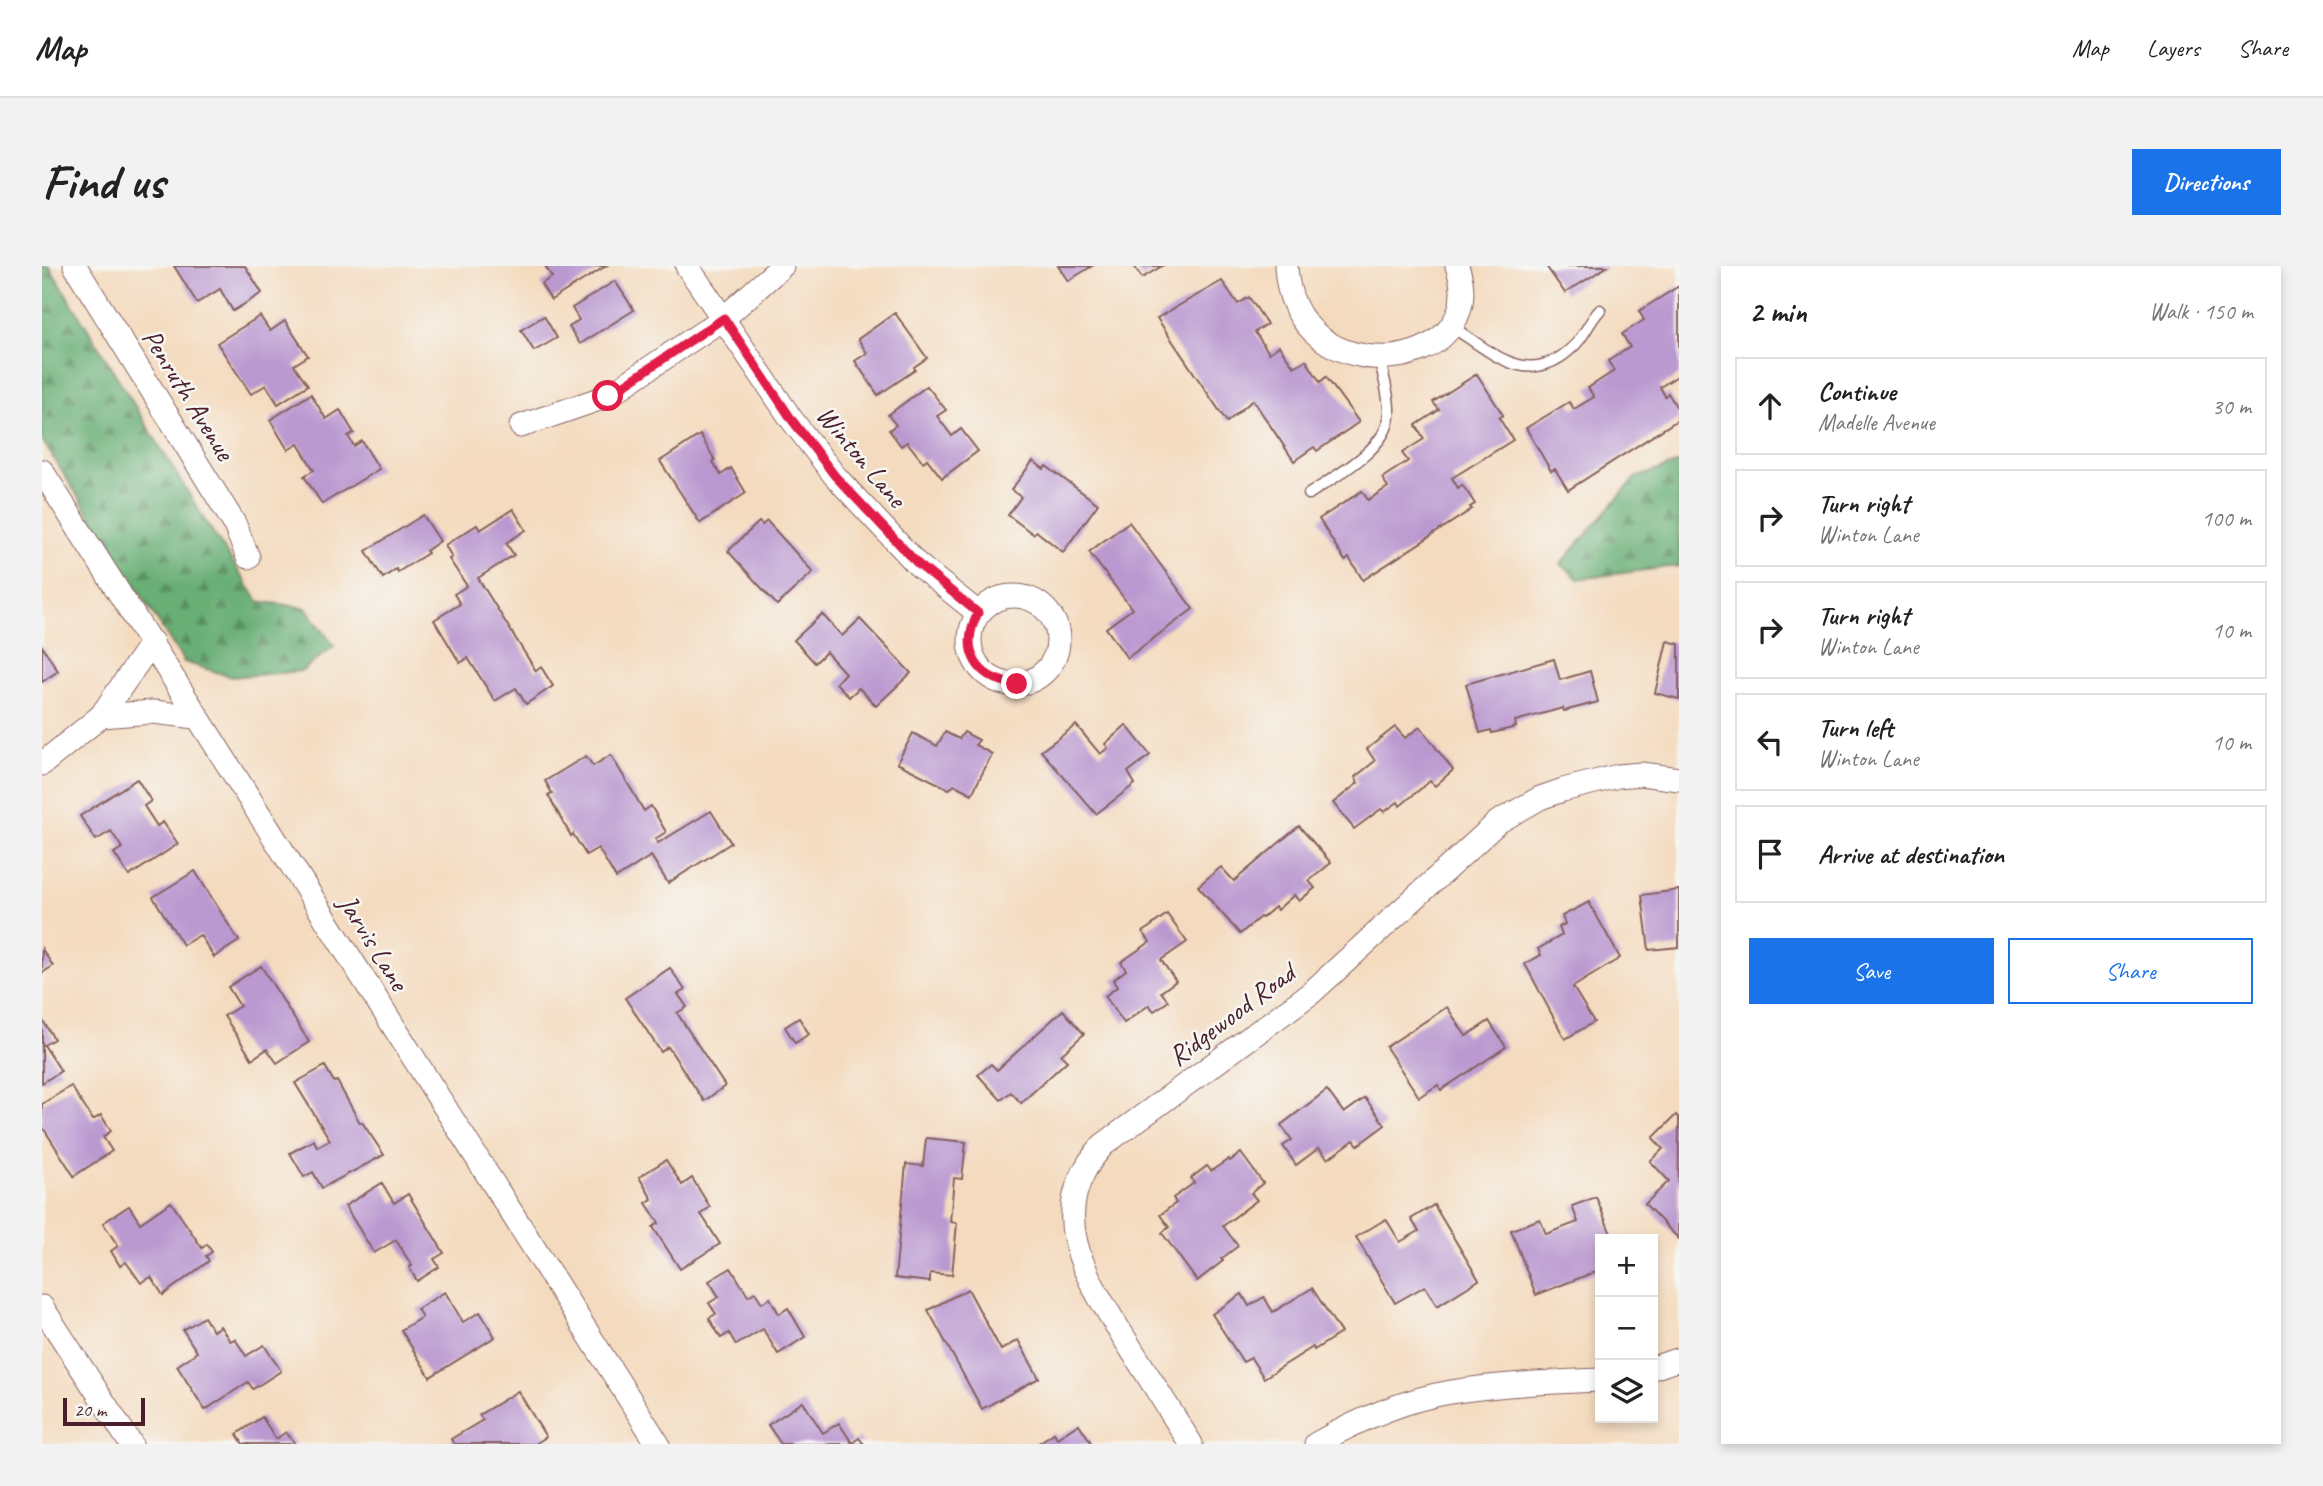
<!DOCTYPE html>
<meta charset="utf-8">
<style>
body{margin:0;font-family:Caveat,sans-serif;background:#f2f2f2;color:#222}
.controls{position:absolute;right:21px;bottom:21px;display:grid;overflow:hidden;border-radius:0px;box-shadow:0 4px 10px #0003}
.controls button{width:63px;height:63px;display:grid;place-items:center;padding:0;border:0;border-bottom:2px solid #e0e0e0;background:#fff;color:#222;font:35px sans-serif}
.scale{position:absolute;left:21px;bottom:18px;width:82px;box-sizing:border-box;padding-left:7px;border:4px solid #4a1f2b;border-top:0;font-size:19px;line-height:24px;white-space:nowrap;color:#4a1f2b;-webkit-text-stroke:5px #f6f6f2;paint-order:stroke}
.stop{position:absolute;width:21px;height:21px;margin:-16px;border:5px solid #e11d48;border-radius:50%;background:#fff}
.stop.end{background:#e11d48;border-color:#fff;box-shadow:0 2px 7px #0008}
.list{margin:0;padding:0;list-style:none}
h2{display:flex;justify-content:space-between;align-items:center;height:91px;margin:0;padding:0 28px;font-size:30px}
h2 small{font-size:23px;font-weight:400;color:#767676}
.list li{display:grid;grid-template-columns:46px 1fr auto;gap:21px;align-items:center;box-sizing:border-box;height:98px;margin:0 14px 14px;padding:0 14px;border:2px solid #e0e0e0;border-radius:0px}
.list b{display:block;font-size:26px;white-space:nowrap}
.list p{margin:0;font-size:23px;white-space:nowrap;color:#767676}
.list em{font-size:23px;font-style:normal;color:#767676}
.actions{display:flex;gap:14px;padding:21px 28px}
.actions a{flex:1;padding:16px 0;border:2px solid #1a73e8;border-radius:0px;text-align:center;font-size:24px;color:#1a73e8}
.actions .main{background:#1a73e8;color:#fff}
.icon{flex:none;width:38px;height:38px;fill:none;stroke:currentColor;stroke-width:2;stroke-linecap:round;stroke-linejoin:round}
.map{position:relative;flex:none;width:1637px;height:1178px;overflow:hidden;border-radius:0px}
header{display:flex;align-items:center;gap:42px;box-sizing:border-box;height:98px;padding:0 35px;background:#fff;border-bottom:2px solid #e0e0e0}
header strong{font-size:33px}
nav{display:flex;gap:38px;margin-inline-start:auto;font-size:24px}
.intro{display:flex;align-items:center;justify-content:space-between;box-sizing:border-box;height:168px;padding:0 42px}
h1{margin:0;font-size:49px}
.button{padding:18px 32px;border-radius:0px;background:#1a73e8;color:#fff;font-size:24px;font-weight:700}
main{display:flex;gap:42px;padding:0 42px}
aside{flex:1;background:#fff;border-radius:0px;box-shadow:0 4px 10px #0003}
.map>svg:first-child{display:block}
</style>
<header>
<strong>Map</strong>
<nav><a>Map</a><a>Layers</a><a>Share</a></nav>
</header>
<div class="intro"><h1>Find us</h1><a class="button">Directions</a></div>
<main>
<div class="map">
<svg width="1637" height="1178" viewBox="0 0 1637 1178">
<defs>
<pattern id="forest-firs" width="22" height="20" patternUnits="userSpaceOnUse" patternTransform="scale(1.75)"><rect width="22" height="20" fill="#68ae74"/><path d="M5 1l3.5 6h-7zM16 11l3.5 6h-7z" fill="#588d5f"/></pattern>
</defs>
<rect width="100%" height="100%" fill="#f6f6f2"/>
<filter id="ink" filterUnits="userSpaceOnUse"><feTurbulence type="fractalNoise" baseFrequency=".0143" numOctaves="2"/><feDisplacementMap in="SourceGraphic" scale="14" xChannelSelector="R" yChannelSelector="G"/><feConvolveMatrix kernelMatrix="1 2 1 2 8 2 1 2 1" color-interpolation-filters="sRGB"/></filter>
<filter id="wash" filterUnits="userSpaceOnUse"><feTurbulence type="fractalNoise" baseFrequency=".00686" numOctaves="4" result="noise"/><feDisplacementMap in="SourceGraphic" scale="28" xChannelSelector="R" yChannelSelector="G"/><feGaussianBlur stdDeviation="1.57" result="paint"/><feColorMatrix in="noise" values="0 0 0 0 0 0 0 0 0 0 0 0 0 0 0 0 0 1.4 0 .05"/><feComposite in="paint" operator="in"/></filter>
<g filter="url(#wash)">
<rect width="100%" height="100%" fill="#f4dbbf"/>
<g fill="url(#forest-firs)" stroke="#596650" stroke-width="2">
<polygon points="0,0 7,0 164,256 216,335 264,342 292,380 260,405 190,411 142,396 0,174"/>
<polygon points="1637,197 1637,301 1626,301 1536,313 1519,298 1593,212"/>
</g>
<g id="blocks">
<g fill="#ba98d0">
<polygon points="132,0 203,0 220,27 191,45 178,23 155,37"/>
<polygon points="503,0 564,0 509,34 499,18 510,11"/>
<polygon points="1016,0 1050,0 1026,15"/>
<polygon points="1092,0 1120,0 1100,12"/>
<polygon points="1504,0 1566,0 1523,27"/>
<polygon points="573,15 592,44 538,78 527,61 537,54 530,42"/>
<polygon points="1180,15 1196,38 1207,31 1225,58 1213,66 1227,87 1237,80 1252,101 1264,94 1278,116 1284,111 1317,156 1275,185 1272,181 1252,195 1211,134 1185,156 1115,52"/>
<polygon points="1637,20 1637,109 1618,121 1623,130 1626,127 1637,145 1635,151 1637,153 1526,224 1513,203 1509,205 1484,162 1527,136 1532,143 1552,131 1546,122 1572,105 1566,95 1588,81 1580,68 1602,54 1597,45"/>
<polygon points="853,47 885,92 872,101 873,104 836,129 813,95 825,87 816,73"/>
<polygon points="218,50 228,65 243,55 266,90 252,99 266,119 236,138 224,119 209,128 175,77"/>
<polygon points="502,50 515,72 492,85 479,64"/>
<polygon points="1435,108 1461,149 1457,152 1471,174 1410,212 1416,222 1420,219 1426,227 1433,238 1428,241 1430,243 1321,314 1307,292 1303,295 1277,253 1320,225 1326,234 1346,221 1340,212 1366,195 1360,187 1382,173 1374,159 1397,144 1391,136"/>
<polygon points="885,120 904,144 895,150 910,170 919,163 936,185 900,212 885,193 881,196 865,176 859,180 847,164 854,159 846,149"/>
<polygon points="269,128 284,153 298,144 312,167 306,170 312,180 320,175 337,203 280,238 262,210 272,204 256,178 246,184 228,154"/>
<polygon points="658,169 673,194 671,196 679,209 689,202 704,227 658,257 618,195"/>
<polygon points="991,195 1002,203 1004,200 1056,238 1021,286 994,265 991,268 966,249 979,231 969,224"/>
<polygon points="471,243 484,264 464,277 472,289 436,312 494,405 499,401 511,420 484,438 474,422 453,435 426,392 418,397 392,354 418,338 412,328 425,320 407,293 410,291 403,279 435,259 438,264"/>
<polygon points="381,249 398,275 384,285 386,287 356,306 354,303 341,312 324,285"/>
<polygon points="725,255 771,306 735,339 686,285 717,256 720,259"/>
<polygon points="1087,256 1151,343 1085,392 1064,362 1090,343 1047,286"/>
<polygon points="780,348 800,370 818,353 869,407 834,440 817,422 807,431 794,417 803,407 784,386 773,397 752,374"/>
<polygon points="1625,375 1637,378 1637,433 1613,427"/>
<polygon points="0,380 16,405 0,416"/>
<polygon points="1512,393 1518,414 1548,405 1556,436 1522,445 1521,442 1473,455 1474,461 1450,467 1449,464 1438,467 1424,418"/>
<polygon points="1034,459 1058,488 1066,482 1063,478 1084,459 1108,489 1086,506 1093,518 1054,548 999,485"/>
<polygon points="1353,461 1363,472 1378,461 1411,504 1393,520 1388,515 1358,540 1356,536 1342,546 1339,543 1312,563 1291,537 1316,517 1313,511 1333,495 1325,483"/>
<polygon points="903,466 917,473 922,466 937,474 933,479 950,488 930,528 913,519 907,523 855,497 871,467 895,480"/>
<polygon points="569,489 602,545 609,540 624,566 613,573 616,577 669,545 689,577 626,617 609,590 574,612 556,582 544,589 531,568 529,570 506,529 510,527 503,515 544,490 551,500"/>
<polygon points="95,513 109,535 102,540 115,560 121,556 136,578 87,610 72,587 80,582 69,565 54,574 38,550"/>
<polygon points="1257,560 1289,597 1267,615 1273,622 1257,635 1252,629 1235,644 1233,641 1220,652 1218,651 1198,668 1156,620 1179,601 1192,615"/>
<polygon points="153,605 197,675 172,691 158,669 141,679 111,631"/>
<polygon points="1637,624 1637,681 1607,684 1600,629"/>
<polygon points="1547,636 1578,692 1531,721 1552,756 1523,773 1483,698 1499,689 1496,683 1520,669 1517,661 1523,658 1520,650"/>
<polygon points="1125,648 1145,676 1119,694 1134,715 1119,726 1126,735 1124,737 1112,745 1107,739 1082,757 1063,730 1075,721 1071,714 1084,704 1079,696 1108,676 1101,666"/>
<polygon points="0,683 11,700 0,707"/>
<polygon points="219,700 267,776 235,797 225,783 210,793 182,750 198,740 186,721"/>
<polygon points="628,702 643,724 636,728 645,741 635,747 683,820 662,835 626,781 619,786 583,732"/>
<polygon points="1405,741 1424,770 1447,755 1464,781 1399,824 1396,819 1377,831 1344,781"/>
<polygon points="1021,744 1042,768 1019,789 1025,795 979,837 969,826 959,834 936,809 949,798 955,804"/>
<polygon points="757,752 767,768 753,777 743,761"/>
<polygon points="0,753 12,773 2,779 19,805 0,817"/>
<polygon points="283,800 292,816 295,815 318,857 320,856 342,889 280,922 271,906 262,911 248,887 272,874 275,881 288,874 253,817"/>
<polygon points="29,820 51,854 59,849 69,865 61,871 70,885 32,910 0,860 0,838"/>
<polygon points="1285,824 1302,847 1323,832 1343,859 1316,879 1312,874 1286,893 1277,882 1254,899 1241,880 1250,874 1239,859"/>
<polygon points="1634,849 1637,852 1636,972 1603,938 1627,915 1608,895 1621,883 1611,872"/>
<polygon points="884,872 924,876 920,913 912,912 908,956 915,957 910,1009 888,1007 888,1016 853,1012 864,898 881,900"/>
<polygon points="1199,887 1221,917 1209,927 1215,934 1181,960 1196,980 1179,993 1181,995 1155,1015 1120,967 1127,961 1118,949 1134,937 1131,932 1152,917 1149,912 1165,900 1169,905 1187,893 1188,895"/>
<polygon points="624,894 640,919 650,912 668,941 659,948 678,978 638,1003 611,961 617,957 604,937 610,933 597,911"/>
<polygon points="340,917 352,937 366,928 402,987 392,993 397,1001 375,1015 367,1001 370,1000 354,974 332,987 303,940"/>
<polygon points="1554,931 1571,973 1558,973 1558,1004 1494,1029 1469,964 1498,953 1504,968 1536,956 1530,940"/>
<polygon points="129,936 160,982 165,978 170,986 164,990 167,995 121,1029 109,1011 99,1017 84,996 78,1000 69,985 76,980 61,957 87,940 98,957"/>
<polygon points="1392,939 1437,1014 1395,1040 1383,1020 1353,1037 1314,971 1344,953 1358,976 1377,965 1369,953"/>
<polygon points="689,1002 706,1030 713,1026 720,1037 728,1032 737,1048 746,1042 763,1071 736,1088 721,1063 694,1079 687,1067 679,1072 667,1052 674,1048 667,1037 677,1031 667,1015"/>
<polygon points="1270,1022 1299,1067 1272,1084 1271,1081 1222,1112 1209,1092 1201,1096 1170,1048 1200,1028 1207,1040 1222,1031 1231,1046"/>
<polygon points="926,1023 959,1084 976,1074 997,1112 940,1143 886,1044"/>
<polygon points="403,1026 421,1056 438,1046 453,1071 388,1111 359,1064 380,1051 375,1043"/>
<polygon points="162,1051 171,1065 178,1060 188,1075 193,1073 204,1090 222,1079 239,1105 211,1123 206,1116 163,1144 135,1100 155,1086 141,1064"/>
<polygon points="476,1125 504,1171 493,1178 412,1178 409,1173 441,1154 437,1149"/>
<polygon points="761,1136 781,1167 797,1157 810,1177 817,1172 822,1178 739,1178 726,1159"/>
<polygon points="220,1151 234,1173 244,1166 253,1178 201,1178 195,1168"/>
<polygon points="1037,1158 1050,1178 995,1178 1012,1167 1015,1172"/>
</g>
</g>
</g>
<g filter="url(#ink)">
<use href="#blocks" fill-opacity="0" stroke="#86615f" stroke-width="2"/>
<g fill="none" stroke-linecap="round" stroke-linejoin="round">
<g stroke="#86615f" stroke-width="13">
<g id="lane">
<path d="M1409,60c42,27 78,65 124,19 10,-10 15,-25 25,-35"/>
<path d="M1267,228c25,-17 78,-45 80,-78 1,-20 -6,-40 -10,-59"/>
</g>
</g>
<g stroke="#86615f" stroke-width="25">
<g id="street">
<polyline points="33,0 192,257 206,291"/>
<polyline points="645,0 750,154 793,210 875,298 936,347"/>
<path d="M1244,0c6,134 210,109 171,0"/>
<polyline points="479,160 566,130 682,52 740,0"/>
<polyline points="0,205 616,1178"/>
<circle cx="972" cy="374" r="44"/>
<polyline points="59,450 111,446 154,451"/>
<polyline points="0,498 59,450 110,376"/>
<polyline points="0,1041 89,1178"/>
<polyline points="1611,1102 1637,1093"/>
<path d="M1149,1178c-21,-33 -42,-67 -63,-100 -40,-64 -88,-130 -25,-199l208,-152 187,-171 42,-24 23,-8 55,-14 23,-2 38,5"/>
<path d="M1274,1178c42,-24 87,-44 135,-52 49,-8 99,-10 149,-12"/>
</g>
</g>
<use href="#lane" stroke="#fff" stroke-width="10"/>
<use href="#street" stroke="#fff" stroke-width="23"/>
</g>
</g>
<g fill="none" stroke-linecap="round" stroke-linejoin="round" filter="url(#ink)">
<path stroke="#e11d48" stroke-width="9" d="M566,130l116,-78 68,102 43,56 83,88 60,49c-19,37 -2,67 39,71"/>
</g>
<g text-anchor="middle" stroke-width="5" stroke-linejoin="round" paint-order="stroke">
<g font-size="28" fill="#4a1f2b" stroke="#f6f6f2">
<text transform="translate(147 128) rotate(58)" y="10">Penruth Avenue</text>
<text transform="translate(820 190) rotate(50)" y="10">Winton Lane</text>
<text transform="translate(332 676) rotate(58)" y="10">Jarvis Lane</text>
<text transform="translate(1189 748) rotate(-37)" y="10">Ridgewood Road</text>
</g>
</g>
</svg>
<div class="controls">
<button>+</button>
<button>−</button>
<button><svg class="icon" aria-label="layers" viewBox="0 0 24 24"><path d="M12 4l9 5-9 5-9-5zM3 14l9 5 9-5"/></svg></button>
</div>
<div class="scale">20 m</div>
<div class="stop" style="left:566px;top:130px"></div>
<div class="stop end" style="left:975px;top:418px"></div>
</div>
<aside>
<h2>2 min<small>Walk · 150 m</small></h2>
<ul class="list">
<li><svg class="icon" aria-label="ahead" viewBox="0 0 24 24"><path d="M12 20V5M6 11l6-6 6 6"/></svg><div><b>Continue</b><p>Madelle Avenue</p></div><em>30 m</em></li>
<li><svg class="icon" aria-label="right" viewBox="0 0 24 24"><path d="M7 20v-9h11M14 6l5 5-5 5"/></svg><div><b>Turn right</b><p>Winton Lane</p></div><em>100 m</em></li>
<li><svg class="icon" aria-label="right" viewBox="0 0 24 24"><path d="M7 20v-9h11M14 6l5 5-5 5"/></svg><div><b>Turn right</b><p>Winton Lane</p></div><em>10 m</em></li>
<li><svg class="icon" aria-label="left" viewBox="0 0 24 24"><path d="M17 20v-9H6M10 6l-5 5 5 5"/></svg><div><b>Turn left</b><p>Winton Lane</p></div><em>10 m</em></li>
<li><svg class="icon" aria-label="arrive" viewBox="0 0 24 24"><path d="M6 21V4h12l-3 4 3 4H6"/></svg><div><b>Arrive at destination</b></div></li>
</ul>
<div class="actions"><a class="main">Save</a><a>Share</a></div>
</aside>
</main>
